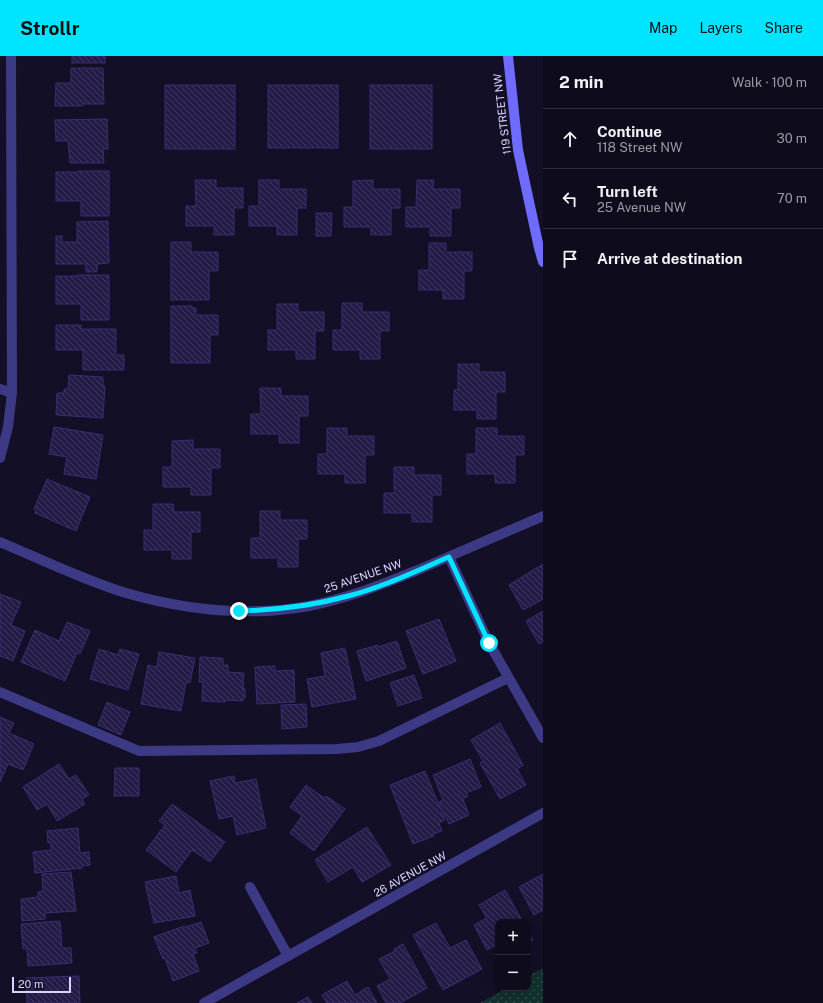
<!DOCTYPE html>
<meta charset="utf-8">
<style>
body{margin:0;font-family:"Public Sans",sans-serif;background:#171425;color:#f1f3f6}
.controls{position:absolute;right:12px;bottom:12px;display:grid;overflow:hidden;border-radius:8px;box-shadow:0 2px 10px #0003}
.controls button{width:36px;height:36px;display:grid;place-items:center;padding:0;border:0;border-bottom:1px solid #2e2b3b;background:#0e0b1c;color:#f1f3f6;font:20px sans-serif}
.scale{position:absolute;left:12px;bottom:10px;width:59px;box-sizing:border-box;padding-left:4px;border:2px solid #d9d4ff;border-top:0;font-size:11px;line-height:14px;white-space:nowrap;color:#d9d4ff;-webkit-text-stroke:3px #130f26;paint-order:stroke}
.stop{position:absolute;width:12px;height:12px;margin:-9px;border:3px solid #00e5ff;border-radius:50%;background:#fff}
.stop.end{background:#00e5ff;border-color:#fff;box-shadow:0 1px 4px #0008}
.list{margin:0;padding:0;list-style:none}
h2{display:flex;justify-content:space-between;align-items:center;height:52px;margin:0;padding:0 16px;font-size:17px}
h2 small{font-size:13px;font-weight:400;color:#9b9ba3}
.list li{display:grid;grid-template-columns:26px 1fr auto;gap:12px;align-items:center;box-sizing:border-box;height:60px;padding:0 16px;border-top:1px solid #2e2b3b}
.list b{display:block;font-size:15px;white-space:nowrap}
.list p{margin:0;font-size:13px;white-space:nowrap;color:#9b9ba3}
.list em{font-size:13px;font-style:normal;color:#9b9ba3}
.icon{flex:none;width:22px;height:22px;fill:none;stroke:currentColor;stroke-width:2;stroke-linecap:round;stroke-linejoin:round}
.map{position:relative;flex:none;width:543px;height:947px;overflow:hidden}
header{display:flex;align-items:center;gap:24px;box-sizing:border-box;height:56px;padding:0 20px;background:#00e5ff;color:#111}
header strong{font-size:19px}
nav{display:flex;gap:22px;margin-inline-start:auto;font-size:14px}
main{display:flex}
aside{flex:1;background:#0e0b1c}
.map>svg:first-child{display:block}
</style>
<header>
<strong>Strollr</strong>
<nav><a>Map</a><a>Layers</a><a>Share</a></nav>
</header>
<main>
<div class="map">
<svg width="543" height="947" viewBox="0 0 543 947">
<defs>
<pattern id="green-dots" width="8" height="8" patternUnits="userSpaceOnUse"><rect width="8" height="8" fill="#12302f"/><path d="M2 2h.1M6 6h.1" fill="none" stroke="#344d4e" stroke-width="1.8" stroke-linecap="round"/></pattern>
<pattern id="building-back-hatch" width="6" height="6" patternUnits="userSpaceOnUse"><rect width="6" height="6" fill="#241b47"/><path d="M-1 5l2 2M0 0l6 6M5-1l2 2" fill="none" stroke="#433b63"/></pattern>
</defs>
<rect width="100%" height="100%" fill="#130f26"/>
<polygon fill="url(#green-dots)" points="543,912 543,947 480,947 507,932 528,932 528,920"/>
<g fill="url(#building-back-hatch)" stroke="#3b2d73">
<rect x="72" y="0" width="33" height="7"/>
<polygon points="71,12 103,12 104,48 83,48 83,50 55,50 56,27 71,27"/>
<rect x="165" y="29" width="70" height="64"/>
<rect x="268" y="29" width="70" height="63"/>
<rect x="370" y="29" width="62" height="64"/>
<polygon points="107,63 108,93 103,93 104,107 70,107 68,85 56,85 55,64"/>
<polygon points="78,115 109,115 109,160 81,160 81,145 56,145 56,116 78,116"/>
<polygon points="195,124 216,124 216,132 243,132 243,152 234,152 234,179 214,179 214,170 186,170 186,150 196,150"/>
<polygon points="259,124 279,124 279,133 306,133 306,152 297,152 297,179 277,179 277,170 249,170 249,150 259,150"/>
<polygon points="373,124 373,133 400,133 400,152 391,152 391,179 371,179 371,171 344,171 344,151 353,151 353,125"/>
<polygon points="417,124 434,124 433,133 460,133 460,152 451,152 451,180 430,180 430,171 406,171 406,151 416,151"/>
<polygon points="316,157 332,157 331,180 316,180"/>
<polygon points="108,165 109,207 97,208 97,216 86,216 86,208 56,208 56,180 62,180 62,186 77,186 77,166"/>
<polygon points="171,186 191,186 191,196 218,196 218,215 209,215 209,244 171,244"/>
<polygon points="429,187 446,187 446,196 472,196 472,215 464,215 464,243 443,243 443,234 419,234 419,214 429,214"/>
<polygon points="77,219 109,219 109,264 81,264 81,248 56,248 56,220 77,220"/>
<polygon points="342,247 362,247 362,256 389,256 389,275 380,275 380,303 360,303 360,294 333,294 333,274 342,274"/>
<polygon points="277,248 298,248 298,256 324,256 324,275 315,275 315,303 296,303 296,294 268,294 268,274 277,274"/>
<polygon points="171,250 192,250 192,252 196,252 196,259 218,259 218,279 210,279 210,307 171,307"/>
<polygon points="56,269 81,269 81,273 116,273 116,299 124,299 124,314 83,314 83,294 56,294"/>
<polygon points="458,308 479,308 479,316 505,316 505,336 496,336 496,363 477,363 477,354 454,354 454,334 458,334"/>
<polygon points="69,319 103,321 103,330 105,330 103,362 56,359 57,337 64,337 64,333 68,333"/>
<polygon points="260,332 281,332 281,340 308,340 308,360 299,360 299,387 279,387 279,378 251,378 251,358 261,358"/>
<polygon points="54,371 103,379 96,423 64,418 67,401 49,398"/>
<polygon points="327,372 347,372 347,380 374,380 374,399 365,399 365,427 345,427 345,418 318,418 318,398 327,398"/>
<polygon points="476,372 497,372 497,380 524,380 524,399 515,399 515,427 495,427 495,418 467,418 467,398 476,398"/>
<polygon points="193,384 193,393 220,393 220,412 211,412 211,439 191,439 191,431 163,431 163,411 172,411 172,385"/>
<polygon points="394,411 414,411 414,419 441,419 441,439 432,439 432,466 412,466 412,457 384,457 384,437 394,437"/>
<polygon points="47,423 90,441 76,475 35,457 36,454 34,453"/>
<polygon points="153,448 173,448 174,456 200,456 200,476 191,476 191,503 172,503 172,494 144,494 144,474 153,474"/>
<polygon points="260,455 280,455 280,464 307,464 307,483 298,483 298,511 278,511 278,502 251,502 251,482 260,482"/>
<polygon points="543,508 543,543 523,554 509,529"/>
<polygon points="0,538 21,546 11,569 25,575 13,605 0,600"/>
<polygon points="543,555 543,586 539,588 526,565"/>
<polygon points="439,563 456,605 423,618 406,575"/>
<polygon points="67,566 90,575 80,598 77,597 65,625 21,606 35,574 59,585"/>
<polygon points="397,585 406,612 366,625 357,595 378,589 378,591"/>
<polygon points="345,592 356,643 312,651 307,623 325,620 321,597"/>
<polygon points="99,593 118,599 120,593 139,598 128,634 90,623"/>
<polygon points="159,596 195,602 190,627 186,626 181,655 141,648 148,609 157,611"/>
<polygon points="200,601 223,602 223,609 228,609 228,616 244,617 243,632 245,633 245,642 243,642 243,645 225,644 225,646 202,645 203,626 199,626"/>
<polygon points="275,610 275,615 294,614 295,646 257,648 255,611"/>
<polygon points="414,619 422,642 398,650 390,627"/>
<polygon points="107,646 130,656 121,679 98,669"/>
<polygon points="306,648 307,671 282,673 281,649"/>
<polygon points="0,661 14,667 9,677 34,688 23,714 8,708 0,726"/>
<polygon points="500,667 523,709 517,713 526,729 500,743 480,707 483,705 471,684"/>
<polygon points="470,703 481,731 466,737 468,740 463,743 469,759 449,768 439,746 443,744 433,719"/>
<polygon points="59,708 69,723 76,719 89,739 82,743 85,748 57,765 47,748 37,754 23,731"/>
<polygon points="115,712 139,712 139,740 114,740"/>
<polygon points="425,715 445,764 439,767 442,775 433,778 434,780 413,788 390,729"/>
<polygon points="234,720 235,727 256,723 266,772 237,779 233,760 219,763 210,725"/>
<polygon points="306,729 324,742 326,740 345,753 314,795 290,777 302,760 290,751"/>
<polygon points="172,748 225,786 210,806 192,794 176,816 146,794 165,769 159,765"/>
<polygon points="367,771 391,809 362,826 353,811 328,826 315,804"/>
<polygon points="78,772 80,797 89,796 90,809 82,810 82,812 35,817 33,796 51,794 51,787 48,787 47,775"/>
<polygon points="71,816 76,855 45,857 45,863 22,865 21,843 38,841 38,836 43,835 42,818"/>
<polygon points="543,818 543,854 534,859 519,831"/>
<polygon points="176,820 179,837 190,834 195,860 154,867 145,826"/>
<polygon points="505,834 523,866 498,866 498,888 487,894 474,869 487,862 479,849"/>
<polygon points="60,865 62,892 71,892 72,907 28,910 27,893 23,893 21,868"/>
<polygon points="201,866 209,887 195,892 197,897 193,898 199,915 173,925 165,902 163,903 154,881 184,870 185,871"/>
<polygon points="436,867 450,892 466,884 482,913 443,934 413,879"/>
<polygon points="528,875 533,884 528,887"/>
<polygon points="403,888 427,932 400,947 386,947 377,930 390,923 379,903 395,895 394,893"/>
<polygon points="79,920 80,947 27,947 26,922"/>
<polygon points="347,925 355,939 368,931 377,947 327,947 322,939"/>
<polygon points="308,941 312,947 297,947"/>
</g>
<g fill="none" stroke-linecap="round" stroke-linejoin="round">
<g stroke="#3d3a85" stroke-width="10">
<polyline points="0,333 12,337"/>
<polyline points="0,636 139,695 337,693 358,691 379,685 508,622"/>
</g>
<g stroke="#3d3a85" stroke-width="10">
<polyline points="0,402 8,371 12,337 11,0"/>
<polyline points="449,501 489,587 543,682"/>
<polyline points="250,831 288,900"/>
<polyline points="204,947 543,757"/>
</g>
<path stroke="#3d3a85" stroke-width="10" d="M0,486c41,17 83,38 126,51 59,17 122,24 183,13 38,-7 73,-22 109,-36 42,-18 83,-36 125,-54"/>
<polyline stroke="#6f6bff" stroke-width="10" points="508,0 518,94 539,192 543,206"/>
</g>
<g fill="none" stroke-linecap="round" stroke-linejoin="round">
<path stroke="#00e5ff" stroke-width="5" d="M239,555c37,-1 73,-5 109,-15 35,-9 68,-25 101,-39l40,86"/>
</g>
<g text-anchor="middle" stroke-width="4" stroke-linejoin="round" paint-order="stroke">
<g font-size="11" fill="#d9d4ff" stroke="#130f26">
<text transform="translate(502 58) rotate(-97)" y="4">119 STREET NW</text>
<text transform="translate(363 520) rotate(-19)" y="4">25 AVENUE NW</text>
<text transform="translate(410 818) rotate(-29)" y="4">26 AVENUE NW</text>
</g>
</g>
</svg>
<div class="controls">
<button>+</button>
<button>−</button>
</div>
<div class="scale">20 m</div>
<div class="stop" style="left:489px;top:587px"></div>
<div class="stop end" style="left:239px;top:555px"></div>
</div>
<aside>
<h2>2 min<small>Walk · 100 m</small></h2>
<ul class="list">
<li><svg class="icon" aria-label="ahead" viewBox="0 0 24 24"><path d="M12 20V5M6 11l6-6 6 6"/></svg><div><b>Continue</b><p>118 Street NW</p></div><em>30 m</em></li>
<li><svg class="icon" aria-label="left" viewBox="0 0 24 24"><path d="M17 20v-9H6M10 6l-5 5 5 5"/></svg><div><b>Turn left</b><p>25 Avenue NW</p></div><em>70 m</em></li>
<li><svg class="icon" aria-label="arrive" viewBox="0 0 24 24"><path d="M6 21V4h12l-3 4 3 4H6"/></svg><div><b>Arrive at destination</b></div></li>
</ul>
</aside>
</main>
